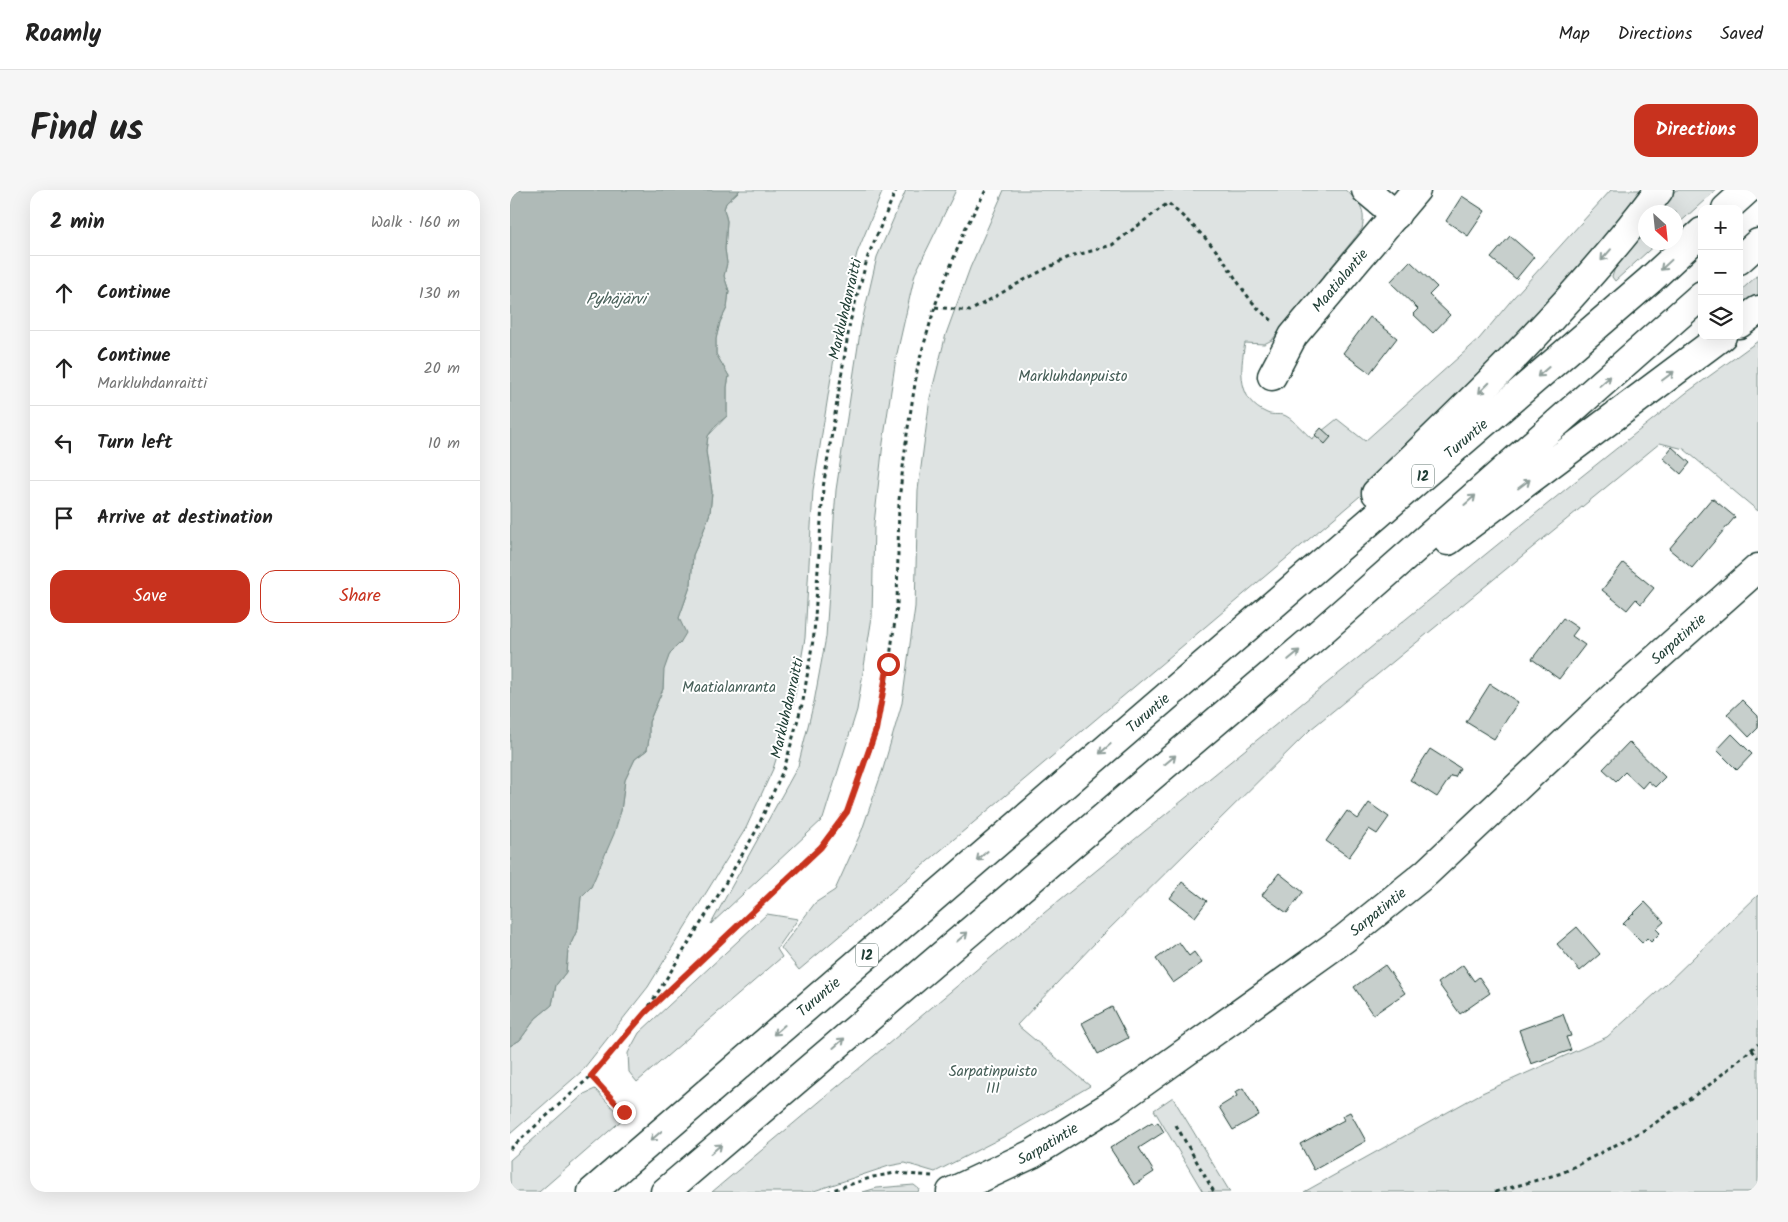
<!DOCTYPE html>
<meta charset="utf-8">
<style>
body{margin:0;font-family:Kalam,sans-serif;background:#f6f6f6;color:#222}
.controls{position:absolute;right:15px;top:15px;display:grid;overflow:hidden;border-radius:10px;box-shadow:0 5px 20px #0002}
.controls button{width:45px;height:45px;display:grid;place-items:center;padding:0;border:0;border-bottom:1px solid #e0e0e0;background:#fff;color:#222;font:25px sans-serif}
.compass{position:absolute;left:1128px;top:15px;width:45px;height:45px;border-radius:50%;background:#fff;box-shadow:0 5px 20px #0002;rotate:153deg}
.stop{position:absolute;width:15px;height:15px;margin:-11px;border:4px solid #c8321e;border-radius:50%;background:#fff}
.stop.end{background:#c8321e;border-color:#fff;box-shadow:0 1px 5px #0008}
.list{margin:0;padding:0;list-style:none}
h2{display:flex;justify-content:space-between;align-items:center;height:65px;margin:0;padding:0 20px;font-size:21px}
h2 small{font-size:16px;font-weight:400;color:#767676}
.list li{display:grid;grid-template-columns:32px 1fr auto;gap:15px;align-items:center;box-sizing:border-box;height:75px;padding:0 20px;border-top:1px solid #e0e0e0}
.list b{display:block;font-size:19px;white-space:nowrap}
.list p{margin:0;font-size:16px;white-space:nowrap;color:#767676}
.list em{font-size:16px;font-style:normal;color:#767676}
.actions{display:flex;gap:10px;padding:15px 20px}
.actions a{flex:1;padding:11px 0;border:1px solid #c8321e;border-radius:15px;text-align:center;font-size:18px;color:#c8321e}
.actions .main{background:#c8321e;color:#fff}
.icon{flex:none;width:28px;height:28px;fill:none;stroke:currentColor;stroke-width:2;stroke-linecap:round;stroke-linejoin:round}
.map{position:relative;flex:none;width:1248px;height:1002px;overflow:hidden;border-radius:15px}
header{display:flex;align-items:center;gap:30px;box-sizing:border-box;height:70px;padding:0 25px;background:#fff;border-bottom:1px solid #e0e0e0}
header strong{font-size:24px}
nav{display:flex;gap:28px;margin-inline-start:auto;font-size:18px}
.intro{display:flex;align-items:center;justify-content:space-between;box-sizing:border-box;height:120px;padding:0 30px}
h1{margin:0;font-size:35px}
.button{padding:12px 22px;border-radius:15px;background:#c8321e;color:#fff;font-size:18px;font-weight:700}
main{display:flex;gap:30px;padding:0 30px}
aside{flex:1;background:#fff;border-radius:15px;box-shadow:0 5px 20px #0002}
.map>svg:first-child{display:block}
</style>
<header>
<strong>Roamly</strong>
<nav><a>Map</a><a>Directions</a><a>Saved</a></nav>
</header>
<div class="intro"><h1>Find us</h1><a class="button">Directions</a></div>
<main>
<aside>
<h2>2 min<small>Walk · 160 m</small></h2>
<ul class="list">
<li><svg class="icon" aria-label="ahead" viewBox="0 0 24 24"><path d="M12 20V5M6 11l6-6 6 6"/></svg><div><b>Continue</b></div><em>130 m</em></li>
<li><svg class="icon" aria-label="ahead" viewBox="0 0 24 24"><path d="M12 20V5M6 11l6-6 6 6"/></svg><div><b>Continue</b><p>Markluhdanraitti</p></div><em>20 m</em></li>
<li><svg class="icon" aria-label="left" viewBox="0 0 24 24"><path d="M17 20v-9H6M10 6l-5 5 5 5"/></svg><div><b>Turn left</b></div><em>10 m</em></li>
<li><svg class="icon" aria-label="arrive" viewBox="0 0 24 24"><path d="M6 21V4h12l-3 4 3 4H6"/></svg><div><b>Arrive at destination</b></div></li>
</ul>
<div class="actions"><a class="main">Save</a><a>Share</a></div>
</aside>
<div class="map">
<svg width="1248" height="1002" viewBox="0 0 1248 1002">
<rect width="100%" height="100%" fill="#fff"/>
<filter id="ink" filterUnits="userSpaceOnUse"><feTurbulence type="fractalNoise" baseFrequency=".02" numOctaves="2"/><feDisplacementMap in="SourceGraphic" scale="10" xChannelSelector="R" yChannelSelector="G"/><feConvolveMatrix kernelMatrix="1 2 1 2 8 2 1 2 1" color-interpolation-filters="sRGB"/></filter>
<g filter="url(#ink)">
<g fill="#dee3e2" stroke="#7e908b">
<polygon points="230,0 373,0 347,63 330,131 303,300 295,448 283,516 263,579 236,638 138,797 71,882 0,944 0,856 10,850 26,828 42,815 46,795 56,782 58,760 68,738 71,707 81,697 111,621 115,590 125,569 137,560 139,549 139,532 153,499 153,480 160,463 170,453 169,428 181,394 183,365 192,345 200,323 202,302 196,261 198,246 217,226 217,197 219,186 206,164 206,149 210,132 217,118 219,101 214,86 217,73 215,59 217,31 214,19 216,13"/>
<polygon points="396,0 446,0 405,84 386,168 373,253 364,334 362,427 347,520 313,629 201,734 288,576 304,512 316,447 326,300 351,136 367,67"/>
<path d="M494,0h341c15,12 21,19 17,39l-90,111 -8,4 -19,-1c-5,27 -8,57 22,70 6,3 14,0 19,3 9,5 18,16 26,23l25,-20 28,22 114,-102 35,-42 97,-107h36l-93,108 -175,182 -580,490 -18,-22 34,-45 20,-13 27,-60 21,-61 19,-66 13,-96 3,-117 12,-92 16,-64 24,-66z"/>
<polygon points="1166,0 1206,0 1166,36 1166,22 1148,22"/>
<polygon points="1135,39 1136,52 1147,53 1105,91 1102,87 1105,78"/>
<polygon points="1248,85 1248,105 1229,119 1229,102"/>
<polygon points="1248,151 1248,321 1174,259 1150,253 801,539 586,752 507,835 580,896 499,944 425,982 395,973 379,976 301,1002 202,1002 534,723 1072,286 1176,203"/>
<polygon points="1248,705 1248,1002 794,1002 972,903 1097,847 1155,795"/>
<polygon points="257,724 288,729 267,759 272,767 127,892 119,882 118,863 129,843"/>
<polygon points="85,899 113,929 29,1002 0,1002 0,970 74,904"/>
<polygon points="663,907 663,908 720,1002 693,1002 644,920"/>
<polygon points="404,995 409,999 408,1002 353,1002 367,998"/>
</g>
<polygon fill="#afbab7" stroke="#758883" points="0,0 230,0 216,13 214,19 217,31 215,59 217,73 214,86 219,101 217,118 210,132 206,149 206,164 219,186 217,197 217,226 206,235 198,246 196,261 202,302 200,323 192,345 183,365 181,394 169,428 176,443 170,453 160,463 154,480 153,499 139,532 139,549 137,560 125,569 115,590 111,621 104,644 81,697 71,707 68,738 58,760 56,782 46,795 42,815 26,828 10,850 0,856"/>
<g fill="#c7cfcc" stroke="#1f3d34">
<polygon points="952,6 975,21 958,46 936,31"/>
<polygon points="1000,46 1024,67 1006,89 981,68"/>
<polygon points="900,71 927,97 919,105 940,125 923,143 903,124 908,119 880,92"/>
<polygon points="860,127 887,148 860,183 833,163"/>
<polygon points="811,238 821,247 815,254 805,245"/>
<polygon points="1162,257 1180,273 1171,284 1153,268"/>
<polygon points="1202,308 1225,327 1182,378 1159,359"/>
<polygon points="1113,373 1144,398 1131,414 1126,409 1117,420 1092,400"/>
<polygon points="1053,428 1068,438 1062,446 1075,455 1049,489 1022,469"/>
<polygon points="980,494 1008,512 984,549 956,532"/>
<polygon points="1232,510 1248,526 1248,538 1239,547 1217,524"/>
<polygon points="1222,544 1242,564 1227,580 1207,560"/>
<polygon points="1119,552 1155,587 1145,597 1138,591 1132,598 1115,582 1106,591 1093,579"/>
<polygon points="920,559 950,578 945,587 941,586 927,607 900,590"/>
<polygon points="859,613 879,627 867,644 859,639 839,667 816,651 837,621 848,629"/>
<polygon points="769,683 793,702 777,723 752,705"/>
<polygon points="672,692 697,711 685,727 660,708"/>
<polygon points="1135,712 1154,732 1146,739 1150,743 1141,752 1137,748 1132,753 1113,734"/>
<polygon points="1067,737 1090,764 1070,781 1047,754"/>
<polygon points="669,752 679,766 684,762 692,773 663,793 646,769"/>
<polygon points="875,775 895,803 863,825 844,797"/>
<polygon points="953,775 964,791 969,787 980,803 950,824 928,793"/>
<polygon points="602,817 618,848 588,864 572,833"/>
<polygon points="1053,824 1061,846 1056,847 1061,860 1021,874 1009,840"/>
<polygon points="733,898 749,925 723,940 709,917 727,906 725,902"/>
<polygon points="840,922 856,951 804,980 790,954 834,930 832,926"/>
<polygon points="642,932 644,935 648,932 654,942 629,958 644,982 624,995 600,958"/>
</g>
<g fill="none" stroke-linecap="round" stroke-linejoin="round">
<g stroke="#1f3d34" stroke-width="31">
<g id="minor">
<polyline points="856,0 886,25"/>
<path id="s1" d="M762,186l21,-40 123,-146"/>
</g>
</g>
<g stroke="#1f3d34" stroke-width="31">
<g id="secondary">
<path id="s2" d="M441,1002l81,-38 81,-50 231,-165 82,-66 187,-176 145,-129"/>
</g>
</g>
<g stroke="#1f3d34" stroke-width="31">
<g id="motorway">
<polyline points="1216,19 1237,0"/>
<polyline points="1229,70 1248,53"/>
<polyline points="1229,134 1248,120"/>
<path d="M866,303c99,-95 200,-192 283,-303"/>
<polyline points="938,351 1212,146"/>
<path id="s3" d="M82,1002l1058,-912 52,-48"/>
<polyline points="155,1002 805,447 1192,105"/>
</g>
</g>
<g stroke="#1f3d34" stroke-width="3" stroke-dasharray="4 4" stroke-linecap="butt">
<path d="M425,117l35,4 56,-32 41,-21 45,-13 56,-42c21,19 42,37 58,61 15,22 25,42 47,57"/>
<polyline points="138,820 311,657 337,622 366,541 379,474 387,416 389,310 397,244 408,175 426,113 456,37 476,0"/>
<polyline points="1242,860 1248,868"/>
<polyline points="81,886 113,922"/>
<polyline points="666,935 704,1002"/>
<polyline points="0,959 81,886 135,823 209,704 246,641 275,576 293,511 304,444 313,298 340,132 358,66 386,0"/>
<polyline points="317,1002 363,987 385,983 422,986"/>
<polyline points="985,1002 1052,983 1138,938 1198,896 1248,854"/>
</g>
<use href="#minor" stroke="#fff" stroke-width="28"/>
<use href="#secondary" stroke="#fff" stroke-width="28"/>
<use href="#motorway" stroke="#fff" stroke-width="28"/>
</g>
<defs><path id="oneway-shaft" d="M-6 0H5M1.5-3L5.5 0L1.5 3" fill="none" stroke-width="1.6" stroke-linecap="round" stroke-linejoin="round" transform="scale(1.25)"/></defs>
<g stroke="#8f9e9a">
<use href="#oneway-shaft" transform="translate(1096 65) rotate(131)"/>
<use href="#oneway-shaft" transform="translate(1156 75) rotate(137)"/>
<use href="#oneway-shaft" transform="translate(1033 182) rotate(139)"/>
<use href="#oneway-shaft" transform="translate(1158 186) rotate(-37)"/>
<use href="#oneway-shaft" transform="translate(1095 191) rotate(-41)"/>
<use href="#oneway-shaft" transform="translate(974 198) rotate(135)"/>
<use href="#oneway-shaft" transform="translate(1014 294) rotate(-37)"/>
<use href="#oneway-shaft" transform="translate(960 310) rotate(-41)"/>
<use href="#oneway-shaft" transform="translate(784 465) rotate(-40)"/>
<use href="#oneway-shaft" transform="translate(595 559) rotate(139)"/>
<use href="#oneway-shaft" transform="translate(660 570) rotate(-40)"/>
<use href="#oneway-shaft" transform="translate(472 666) rotate(139)"/>
<use href="#oneway-shaft" transform="translate(452 747) rotate(-41)"/>
<use href="#oneway-shaft" transform="translate(269 840) rotate(139)"/>
<use href="#oneway-shaft" transform="translate(329 853) rotate(-41)"/>
<use href="#oneway-shaft" transform="translate(146 946) rotate(139)"/>
<use href="#oneway-shaft" transform="translate(206 959) rotate(-41)"/>
</g>
</g>
<g fill="none" stroke-linecap="round" stroke-linejoin="round" filter="url(#ink)">
<polyline stroke="#c8321e" stroke-width="6" points="114,922 81,886 135,823 311,657 337,622 366,540 378,474"/>
</g>
<g text-anchor="middle" stroke-width="4" stroke-linejoin="round" paint-order="stroke">
<g fill="#fff" stroke="#627771" stroke-width="1">
<rect x="902" y="274.5" width="22" height="23" rx="4"/>
<rect x="346" y="753.5" width="22" height="23" rx="4"/>
</g>
<g font-size="14" font-weight="bold" fill="#1f3d34">
<text x="913" y="291">12</text>
<text x="357" y="770">12</text>
</g>
<g font-size="15" fill="#1f3d34" stroke="#fff">
<text dy="5" stroke="none"><textPath href="#s1" startOffset="118">Maatialantie</textPath></text>
<text transform="translate(335 119) rotate(-77)" y="5">Markluhdanraitti</text>
<text dy="5" stroke="none"><textPath href="#s3" startOffset="1154">Turuntie</textPath></text>
<text dy="5" stroke="none"><textPath href="#s2" startOffset="918">Sarpatintie</textPath></text>
<text transform="translate(277 518) rotate(-77)" y="5">Markluhdanraitti</text>
<text dy="5" stroke="none"><textPath href="#s3" startOffset="734">Turuntie</textPath></text>
<text dy="5" stroke="none"><textPath href="#s2" startOffset="512">Sarpatintie</textPath></text>
<text dy="5" stroke="none"><textPath href="#s3" startOffset="299">Turuntie</textPath></text>
<text dy="5" stroke="none"><textPath href="#s2" startOffset="108">Sarpatintie</textPath></text>
</g>
<g font-size="15" fill="#455e57" stroke="#fff">
<text x="563" y="191">Markluhdanpuisto</text>
<text x="219" y="502">Maatialanranta</text>
<text x="483" y="886">Sarpatinpuisto<tspan x="483" dy="17">III</tspan></text>
</g>
<g font-size="16" font-style="italic" fill="#4a625b" stroke="#fff">
<text x="106" y="114">Pyhäjärvi</text>
</g>
</g>
</svg>
<div class="controls">
<button>+</button>
<button>−</button>
<button><svg class="icon" aria-label="layers" viewBox="0 0 24 24"><path d="M12 4l9 5-9 5-9-5zM3 14l9 5 9-5"/></svg></button>
</div>
<svg class="compass" viewBox="-18 -18 36 36"><path d="M0-13l5 13h-10z" fill="#e53935"/><path d="M0 13l5-13h-10z" fill="#767676"/></svg>
<div class="stop" style="left:378px;top:474px"></div>
<div class="stop end" style="left:114px;top:922px"></div>
</div>
</main>
